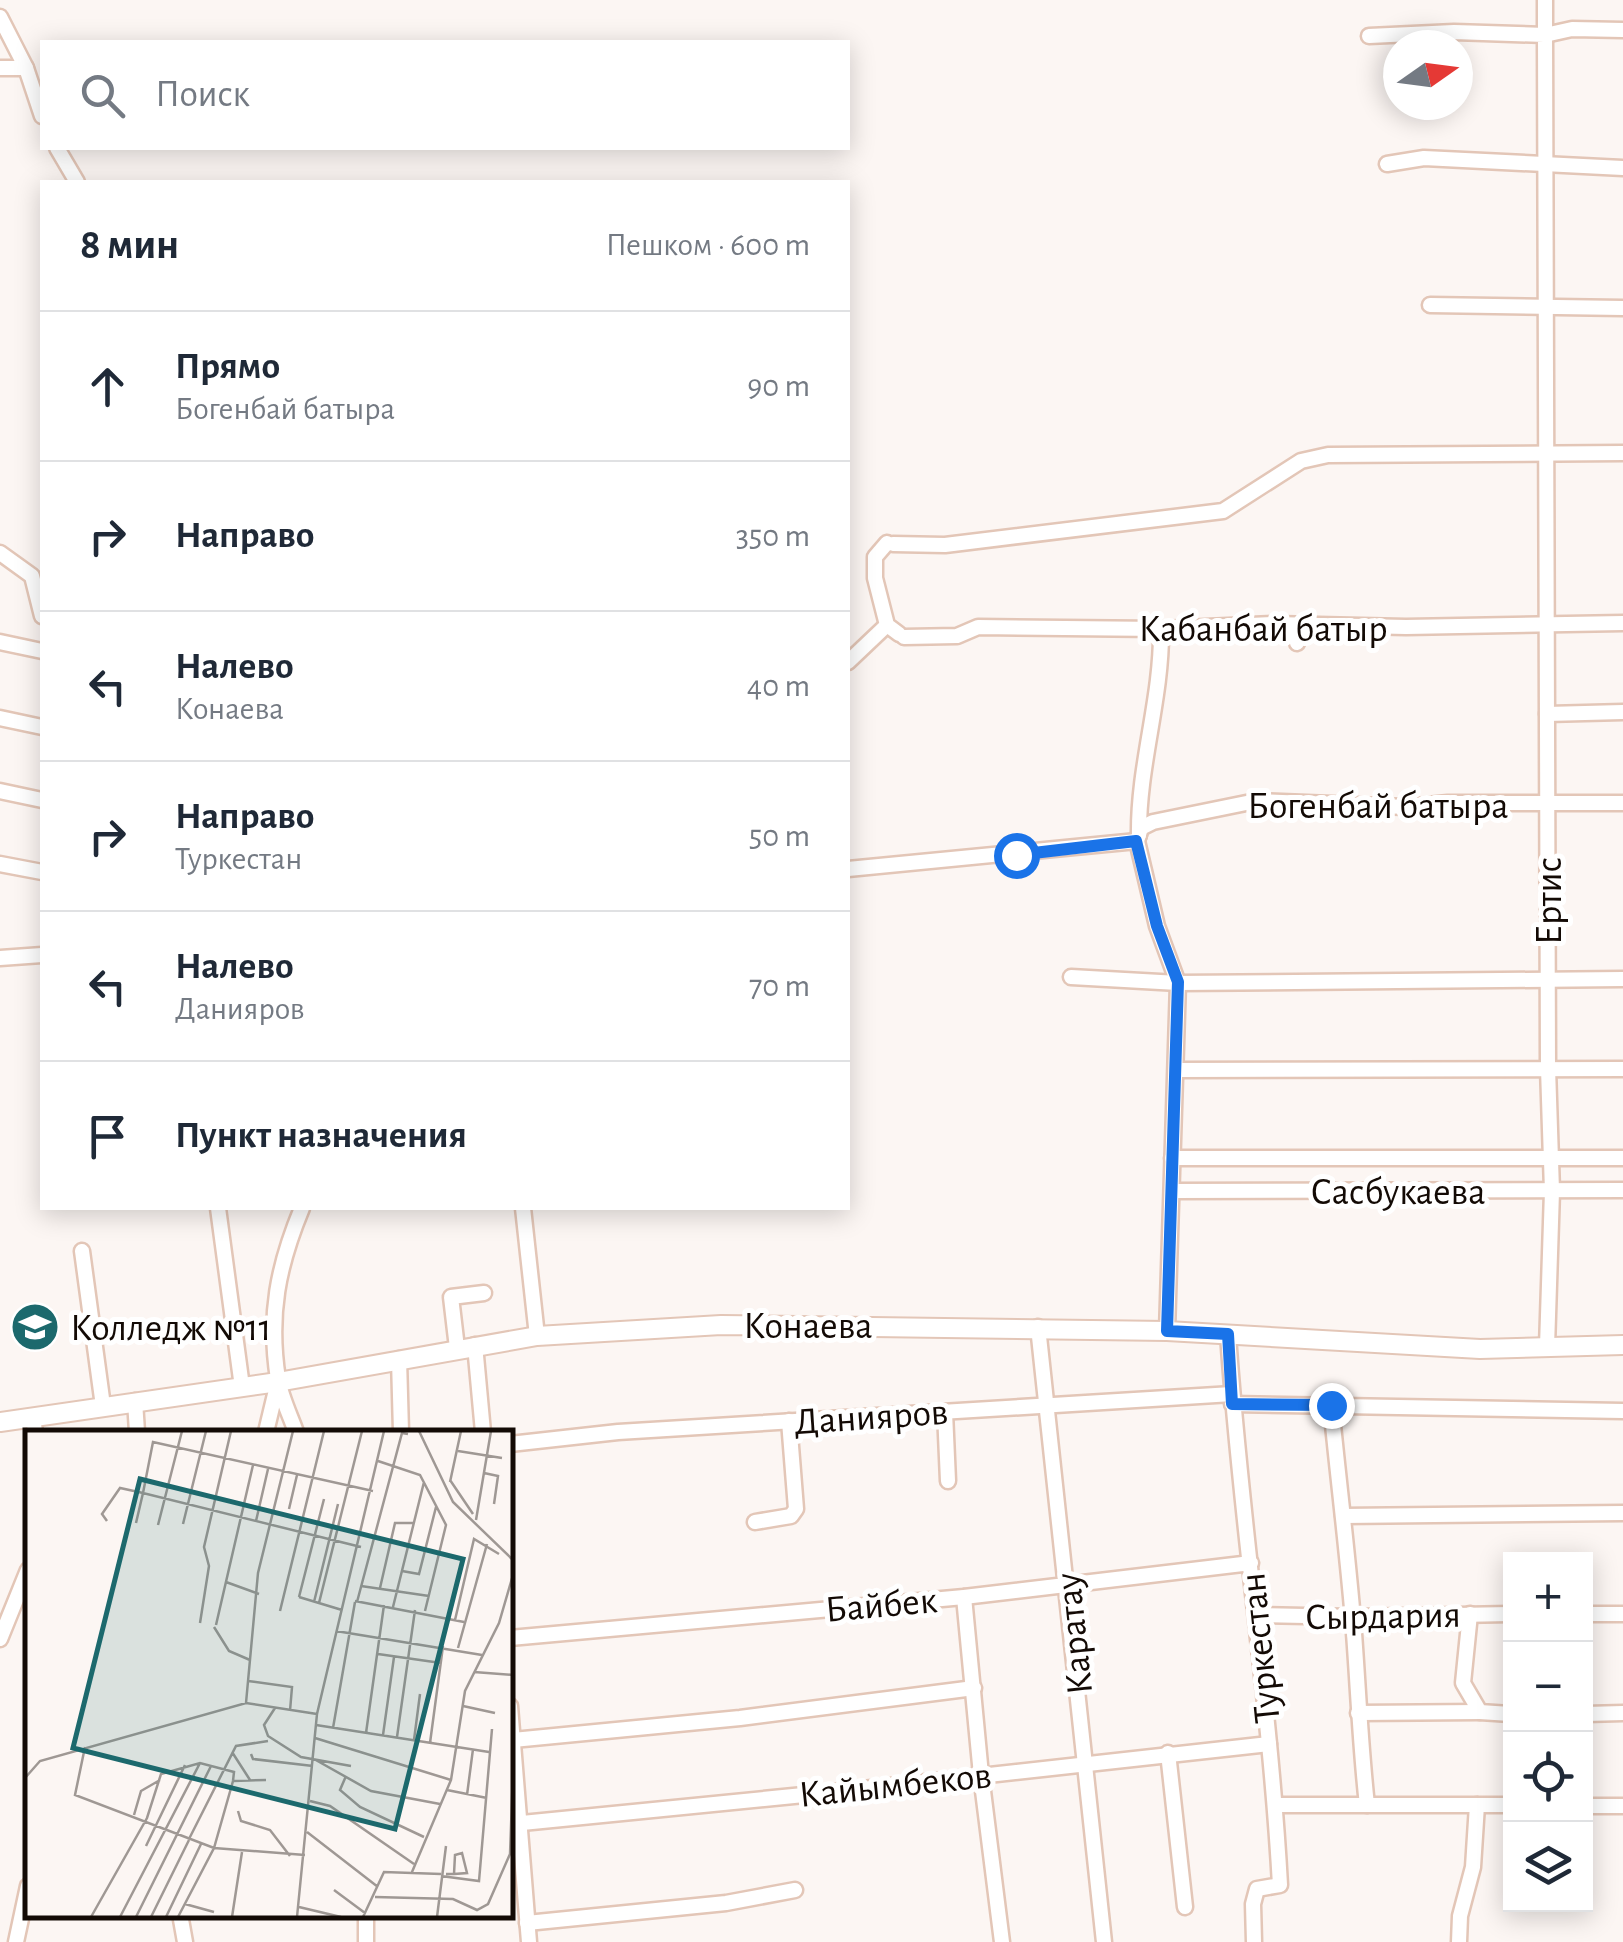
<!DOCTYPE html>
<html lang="ru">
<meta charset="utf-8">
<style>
body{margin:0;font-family:"Alegreya Sans",sans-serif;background:#f6f6f7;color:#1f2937}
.controls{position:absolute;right:30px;bottom:30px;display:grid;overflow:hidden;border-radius:0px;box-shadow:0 5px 25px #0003}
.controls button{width:90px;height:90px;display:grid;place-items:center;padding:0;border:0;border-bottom:2px solid #e0e1e3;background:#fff;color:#1f2937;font:50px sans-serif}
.compass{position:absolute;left:1383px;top:30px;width:90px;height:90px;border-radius:50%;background:#fff;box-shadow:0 5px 25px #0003;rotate:76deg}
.stop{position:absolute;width:30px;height:30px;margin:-22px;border:8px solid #1a73e8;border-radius:50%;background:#fff}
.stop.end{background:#1a73e8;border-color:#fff;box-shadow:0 2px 10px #0008}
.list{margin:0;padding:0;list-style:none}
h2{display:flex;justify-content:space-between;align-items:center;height:130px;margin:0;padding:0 40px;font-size:42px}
h2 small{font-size:32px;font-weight:400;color:#747a83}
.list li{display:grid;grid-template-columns:65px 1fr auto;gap:30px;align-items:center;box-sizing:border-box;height:150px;padding:0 40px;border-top:2px solid #e0e1e3}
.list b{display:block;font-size:38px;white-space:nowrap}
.list p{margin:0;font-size:32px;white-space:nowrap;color:#747a83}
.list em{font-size:32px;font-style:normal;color:#747a83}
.icon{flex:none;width:55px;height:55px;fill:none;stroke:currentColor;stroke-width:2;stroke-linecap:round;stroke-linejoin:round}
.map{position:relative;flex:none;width:1623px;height:1942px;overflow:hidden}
.search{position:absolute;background:#fff;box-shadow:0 5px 25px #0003;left:40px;top:40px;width:810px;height:110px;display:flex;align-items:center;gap:25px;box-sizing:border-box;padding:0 35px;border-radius:0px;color:#747a83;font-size:38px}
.panel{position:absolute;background:#fff;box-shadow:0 5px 25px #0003;left:40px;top:180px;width:810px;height:1030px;border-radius:0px}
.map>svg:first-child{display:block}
</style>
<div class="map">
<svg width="1623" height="1942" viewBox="0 0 1623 1942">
<rect width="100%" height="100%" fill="#fcf6f3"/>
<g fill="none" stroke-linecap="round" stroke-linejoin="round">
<g stroke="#e3c6b7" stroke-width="19">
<g id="minor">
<polyline points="1545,0 1545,35 1572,29 1623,30"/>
<polyline points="0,17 26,68 42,116"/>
<polyline points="1369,36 1454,32 1545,35 1548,1068 1552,1191 1547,1347"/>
<polyline points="0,68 26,68"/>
<polyline points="57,148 77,182"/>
<polyline points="1387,164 1424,158 1623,168"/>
<polyline points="1430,305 1623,308"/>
<polyline points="887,543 875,557 875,578 887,625 899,634"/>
<polyline points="893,544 945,545 1223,511 1301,461 1328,455 1623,453"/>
<polyline points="0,553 32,576 42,616"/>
<polyline points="1295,625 1297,643"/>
<polyline points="904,637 957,636 978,627 1161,629 1274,624 1406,627 1623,623"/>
<polyline points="0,642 42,651"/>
<polyline points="848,662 887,625"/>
<polyline points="1547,714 1623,712"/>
<polyline points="0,718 42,727"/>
<polyline points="0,791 42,800"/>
<path d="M1139,835c-1,-70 23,-136 22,-206"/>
<polyline points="1137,841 1141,828 1153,822 1256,801 1406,807 1448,803 1623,803"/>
<polyline points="1137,841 1157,926 1178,983 1167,1331"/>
<polyline points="0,864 42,872"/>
<polyline points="848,869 1137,841"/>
<polyline points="0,958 42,955"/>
<polyline points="1071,977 1178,983 1623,979"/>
<polyline points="1176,1070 1623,1069"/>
<polyline points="1172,1158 1623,1158"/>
<polyline points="1172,1191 1623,1190"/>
<polyline points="218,1208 242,1387"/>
<polyline points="523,1208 537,1336"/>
<polyline points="82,1251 103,1406"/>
<polyline points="1038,1327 1104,1942"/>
<path d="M1228,1334c12,184 42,367 52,551l-23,4 -4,15 1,38"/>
<polyline points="475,1345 483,1432"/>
<polyline points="457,1348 451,1297 484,1293"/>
<polyline points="399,1359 401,1432"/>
<polyline points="135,1401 137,1432"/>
<polyline points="1232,1404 1623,1411"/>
<path d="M1331,1405c7,72 16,143 22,215 5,62 7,123 14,185"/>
<polyline points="945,1412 948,1481"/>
<polyline points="33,1417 35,1432"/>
<polyline points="266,1432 278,1382"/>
<path d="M296,1432c-6,-17 -15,-35 -18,-53 -10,-64 0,-113 24,-171"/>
<polyline points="510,1444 618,1432 1232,1394"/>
<polyline points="1343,1516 1623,1513"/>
<polyline points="755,1522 791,1516 796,1509 789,1421"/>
<polyline points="964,1597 981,1775 1002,1942"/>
<polyline points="1470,1614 1463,1683 1480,1712 1510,1714"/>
<polyline points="1586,1614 1623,1614"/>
<polyline points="1256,1615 1353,1617 1510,1614"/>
<polyline points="510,1638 964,1597 1251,1563"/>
<polyline points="0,1639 28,1570"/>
<polyline points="510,1706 529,1942"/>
<polyline points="1358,1713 1480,1712"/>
<polyline points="1586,1714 1623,1713"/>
<polyline points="513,1740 740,1718 974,1688"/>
<polyline points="1168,1753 1185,1907"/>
<polyline points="1276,1805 1510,1805"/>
<polyline points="1586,1806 1623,1806"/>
<polyline points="522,1823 844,1791 1269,1744"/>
<polyline points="180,1914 185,1942"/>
<polyline points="527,1923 726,1903 795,1890"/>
<polyline points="16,1942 28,1886"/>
<polyline points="366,1942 366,1914"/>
<polyline points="1459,1942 1460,1916 1473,1867 1477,1805"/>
</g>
</g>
<g stroke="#e3c6b7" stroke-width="22">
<polyline id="major" points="0,1422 278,1382 537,1336 721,1325 1167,1331 1480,1349 1623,1345"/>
</g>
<use href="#minor" stroke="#fff" stroke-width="14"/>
<use href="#major" stroke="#fff" stroke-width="18"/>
</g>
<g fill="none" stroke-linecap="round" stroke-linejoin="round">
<polyline stroke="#1a73e8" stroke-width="12" points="1016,855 1136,841 1157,926 1178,982 1167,1331 1228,1334 1232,1404 1331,1405"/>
</g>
<defs>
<g id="university-disc" transform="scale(2.5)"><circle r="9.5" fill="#1c696d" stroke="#fff"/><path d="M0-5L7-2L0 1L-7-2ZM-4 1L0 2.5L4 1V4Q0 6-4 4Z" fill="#fff"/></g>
</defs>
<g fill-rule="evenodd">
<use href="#university-disc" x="35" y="1327"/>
</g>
<g text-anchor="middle" stroke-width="10" stroke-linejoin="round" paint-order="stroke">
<g font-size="38" fill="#130a05" stroke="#fff">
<text x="1263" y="641">Кабанбай батыр</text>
<text x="1378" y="818">Богенбай батыра</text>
<text transform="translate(1548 901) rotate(-90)" y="13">Ертис</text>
<text x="1398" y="1204">Сасбукаева</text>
<text x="808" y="1338">Конаева</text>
<text transform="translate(871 1416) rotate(-4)" y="13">Данияров</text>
<text transform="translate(881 1604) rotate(-5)" y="13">Байбек</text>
<text transform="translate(1383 1615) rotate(-1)" y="13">Сырдария</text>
<text transform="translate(1073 1634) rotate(-96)" y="13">Каратау</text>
<text transform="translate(1259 1648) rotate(-96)" y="13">Туркестан</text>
<text transform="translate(895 1784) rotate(-6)" y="13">Кайымбеков</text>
</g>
<g font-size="38" fill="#130a05" stroke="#fff" text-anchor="start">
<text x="70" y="1340">Колледж №11</text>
</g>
</g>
<g transform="translate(25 1430)">
<rect width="488" height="488" fill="#fcf6f3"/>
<path fill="none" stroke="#9f9894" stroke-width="2.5" d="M394,1l34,71 60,58M433,21l44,7M353,31l42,14 26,50 -21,86M459,43l14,3 -4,28M425,50l23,34M425,52l11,-51M264,79l8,-34M451,90l15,-89M82,91l-5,-7 18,-26 23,5 10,-51 220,49M231,91l12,-52M111,93l7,-30 218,54M158,94l23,-93M133,95l24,-94M377,141l17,3 17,-67M201,152l33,12M336,156l68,10M355,158l15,-65h19M274,167l25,-98M274,167l43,13M330,171l109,21M289,172l24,-98M332,172l45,-169 6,1M294,173l43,-172M368,177l31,-125M255,181l44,-180M430,190l19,-81 25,15M175,193l9,-57 -5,-19 27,-116M191,195l37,-160M189,197l15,24 21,9M311,201l146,24M433,218l29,-104M353,224l63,9M449,242l39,3M223,251l44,6 -2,24M221,273l12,-130 35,-142M438,276l32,7M250,278l-11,17 4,11 33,21 50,9M291,295l173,27M308,298l22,-126M341,303l18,-128M358,305l11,-78M372,307l18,-127M290,308l136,42M389,310l6,-46M405,313l13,-97M60,317l-10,48 139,53 91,7M207,322l18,28M226,324l2,5 60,7M289,329l57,32 69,13M321,346l-6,14 20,17 64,30M0,348l15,-17 206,-58 71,11M208,351l33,-1M422,360l40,8M442,365l6,-46M285,371l20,5 84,58M213,381l3,10 29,9 20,26M109,385l7,-24 19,-11M282,402l71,55M164,409l47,-93 32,-5M121,416l39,-81M387,442l39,-92 14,-89 34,-68 14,-48M421,444h8l1,-19 7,-2 5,20 -13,1M416,446l38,5 13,-152M309,460l31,23M350,467l78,2 24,11 11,-6 22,-50 3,-83M160,474l29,8M274,477l42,10M66,487l56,-99 14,-44 39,-11 34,9 -1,9 -19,67 -36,69M95,487l80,-154M111,487l75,-151M126,487l38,-77M141,487l35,-73M207,487l10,-65M272,487l20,-203 67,-283M338,487l21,-45 57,2M412,487l9,-71"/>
<path fill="#1c696d" fill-opacity="0.15" stroke="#1c696d" stroke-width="5" d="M115,49l323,80 -68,270 -322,-81z"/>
<rect width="488" height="488" fill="none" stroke="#130a05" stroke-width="5"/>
</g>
</svg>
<div class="controls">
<button>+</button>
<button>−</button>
<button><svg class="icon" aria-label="locate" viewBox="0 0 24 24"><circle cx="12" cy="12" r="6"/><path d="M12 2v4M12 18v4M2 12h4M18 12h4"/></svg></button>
<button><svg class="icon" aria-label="layers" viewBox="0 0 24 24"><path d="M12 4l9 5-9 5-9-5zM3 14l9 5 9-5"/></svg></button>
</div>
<svg class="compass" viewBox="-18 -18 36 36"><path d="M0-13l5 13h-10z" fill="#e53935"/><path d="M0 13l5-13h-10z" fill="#747a83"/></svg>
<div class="stop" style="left:1016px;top:855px"></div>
<div class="stop end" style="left:1331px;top:1405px"></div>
<div class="search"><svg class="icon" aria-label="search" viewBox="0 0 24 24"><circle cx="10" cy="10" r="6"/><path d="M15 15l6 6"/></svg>Поиск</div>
<section class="panel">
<h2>8 мин<small>Пешком · 600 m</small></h2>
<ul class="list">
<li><svg class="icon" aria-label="ahead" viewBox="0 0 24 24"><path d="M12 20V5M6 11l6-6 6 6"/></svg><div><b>Прямо</b><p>Богенбай батыра</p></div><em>90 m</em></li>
<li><svg class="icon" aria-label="right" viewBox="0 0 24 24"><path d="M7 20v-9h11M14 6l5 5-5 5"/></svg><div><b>Направо</b></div><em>350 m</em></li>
<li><svg class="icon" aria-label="left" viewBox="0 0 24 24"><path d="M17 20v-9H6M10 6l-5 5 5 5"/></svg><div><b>Налево</b><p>Конаева</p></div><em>40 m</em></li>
<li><svg class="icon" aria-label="right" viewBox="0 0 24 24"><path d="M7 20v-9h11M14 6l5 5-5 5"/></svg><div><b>Направо</b><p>Туркестан</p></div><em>50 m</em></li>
<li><svg class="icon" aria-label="left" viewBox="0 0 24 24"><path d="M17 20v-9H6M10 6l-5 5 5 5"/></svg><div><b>Налево</b><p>Данияров</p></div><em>70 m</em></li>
<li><svg class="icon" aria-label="arrive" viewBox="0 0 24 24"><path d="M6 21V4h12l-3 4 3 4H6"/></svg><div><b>Пункт назначения</b></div></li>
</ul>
</section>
</div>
